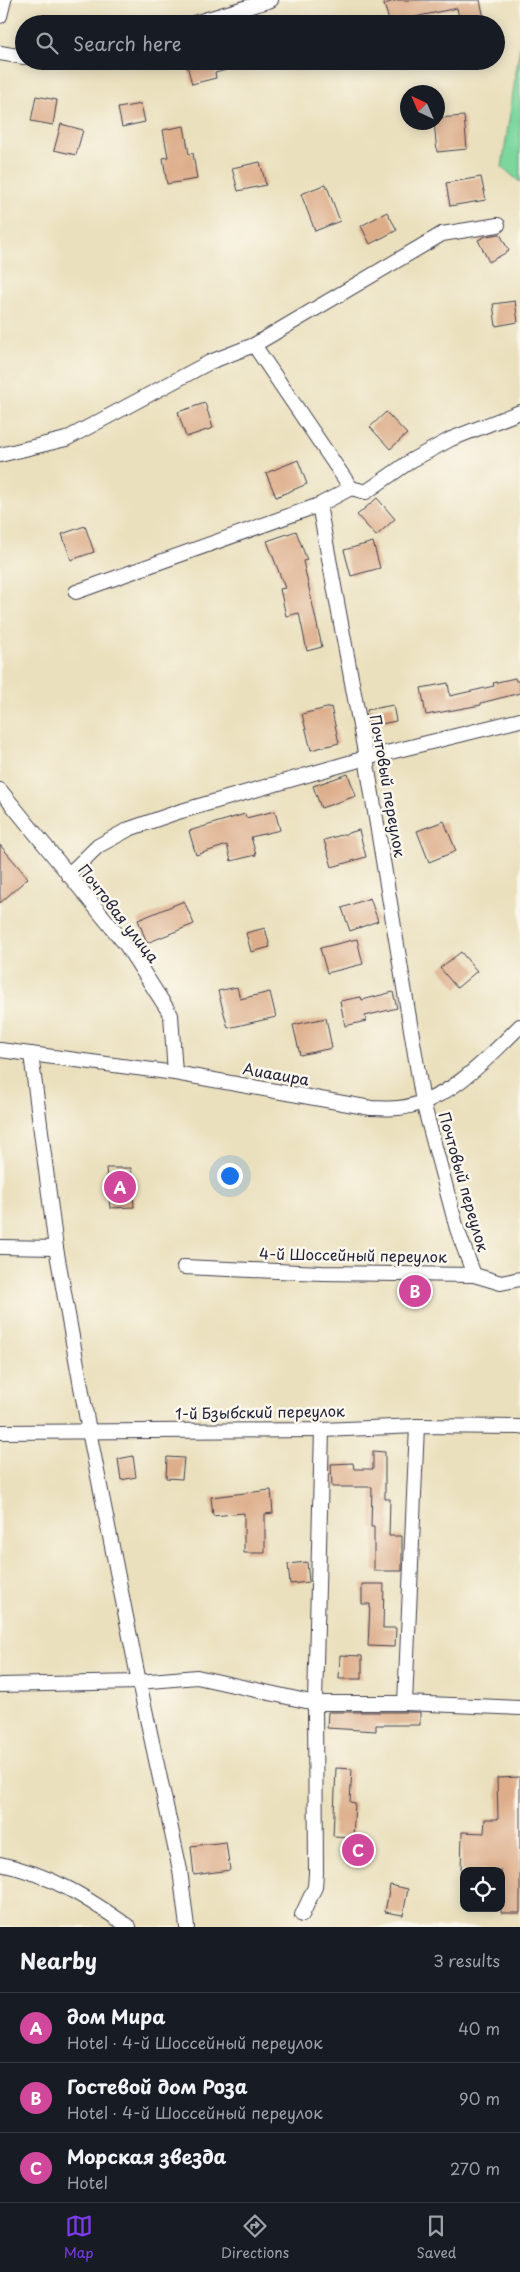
<!DOCTYPE html>
<meta charset="utf-8">
<style>
body{margin:0;font-family:"Playpen Sans",sans-serif;background:#242831;color:#f1f3f6}
.controls{position:absolute;right:15px;bottom:15px;display:grid;overflow:hidden;border-radius:10px;box-shadow:0 2px 12px #0003}
.controls button{width:45px;height:45px;display:grid;place-items:center;padding:0;border:0;border-bottom:1px solid #363941;background:#171b24;color:#f1f3f6;font:25px sans-serif}
.compass{position:absolute;left:400px;top:85px;width:45px;height:45px;border-radius:50%;background:#171b24;box-shadow:0 2px 12px #0003;rotate:316deg}
.you{position:absolute;left:229px;top:1175px;width:18px;height:18px;margin:-12px;border:4px solid #fff;border-radius:50%;background:#1a73e8;box-shadow:0 0 0 8px #1a73e833}
.badge{display:grid;place-items:center;width:32px;height:32px;border-radius:50%;background:#7c3aed;color:#fff;font-size:16px;font-weight:700}
.pin{position:absolute;translate:-50% -50%;border:2px solid #fff;box-shadow:0 1px 5px #0006}
.list{margin:0;padding:0;list-style:none}
h2{display:flex;justify-content:space-between;align-items:center;height:65px;margin:0;padding:0 20px;font-size:21px}
h2 small{font-size:16px;font-weight:400;color:#9ea1a6}
.list li{display:grid;grid-template-columns:32px 1fr auto;gap:15px;align-items:center;box-sizing:border-box;height:70px;padding:0 20px;border-top:1px solid #363941}
.list b{display:block;font-size:19px;white-space:nowrap}
.list p{margin:0;font-size:16px;white-space:nowrap;color:#9ea1a6}
.list em{font-size:16px;font-style:normal;color:#9ea1a6}
.icon{flex:none;width:28px;height:28px;fill:none;stroke:currentColor;stroke-width:2;stroke-linecap:round;stroke-linejoin:round}
.map{position:relative;flex:none;width:520px;height:1927px;overflow:hidden}
.search{position:absolute;background:#171b24;box-shadow:0 2px 12px #0003;left:15px;right:15px;top:15px;height:55px;display:flex;align-items:center;gap:12px;box-sizing:border-box;padding:0 18px;border-radius:28px;color:#9ea1a6;font-size:19px}
.sheet{height:275px;background:#171b24}
nav{display:flex;justify-content:space-around;align-items:center;box-sizing:border-box;height:70px;border-top:1px solid #363941;background:#171b24;font-size:14px;color:#9ea1a6}
nav a{display:grid;justify-items:center;gap:2px}
nav .on{color:#7c3aed}
.map>svg:first-child{display:block}
</style>
<div class="map">
<svg width="520" height="1927" viewBox="0 0 520 1927">
<rect width="100%" height="100%" fill="#fbf7ec"/>
<filter id="ink" filterUnits="userSpaceOnUse"><feTurbulence type="fractalNoise" baseFrequency=".02" numOctaves="2"/><feDisplacementMap in="SourceGraphic" scale="10" xChannelSelector="R" yChannelSelector="G"/><feConvolveMatrix kernelMatrix="1 2 1 2 8 2 1 2 1" color-interpolation-filters="sRGB"/></filter>
<filter id="wash" filterUnits="userSpaceOnUse"><feTurbulence type="fractalNoise" baseFrequency=".0096" numOctaves="4" result="noise"/><feDisplacementMap in="SourceGraphic" scale="20" xChannelSelector="R" yChannelSelector="G"/><feGaussianBlur stdDeviation="1.12" result="paint"/><feColorMatrix in="noise" values="0 0 0 0 0 0 0 0 0 0 0 0 0 0 0 0 0 1.4 0 .05"/><feComposite in="paint" operator="in"/></filter>
<g filter="url(#wash)">
<rect width="100%" height="100%" fill="#eae0bd"/>
<polygon fill="#7cd79d" stroke="#4f7c6c" points="520,46 520,182 502,167"/>
<g id="blocks">
<g fill="#ddad8a">
<polygon points="398,0 480,0 484,18 460,23 457,8 415,17 415,19 399,24 390,24 384,4"/>
<polygon points="186,61 241,61 241,66 215,73 216,78 192,84"/>
<polygon points="36,96 57,100 53,125 31,121"/>
<polygon points="141,104 145,122 122,127 118,108"/>
<polygon points="464,116 467,149 437,152 434,122 438,122 438,118"/>
<polygon points="61,124 83,130 76,155 54,150"/>
<polygon points="184,126 189,154 193,153 197,179 167,184 163,158 168,157 163,130"/>
<polygon points="260,162 266,185 238,191 232,168"/>
<polygon points="481,177 486,200 450,206 446,183"/>
<polygon points="326,184 340,221 315,231 301,194"/>
<polygon points="387,212 397,230 370,244 361,226"/>
<polygon points="500,234 509,251 489,262 478,240 486,236"/>
<polygon points="515,301 518,322 496,326 493,304"/>
<polygon points="205,403 213,428 186,437 178,412"/>
<polygon points="386,412 407,434 390,449 370,427"/>
<polygon points="298,460 307,484 276,497 266,473"/>
<polygon points="377,498 395,519 376,536 357,515"/>
<polygon points="85,526 94,552 71,560 62,534"/>
<polygon points="296,531 307,560 303,561 322,647 307,651 299,613 286,616 280,589 285,588 267,541"/>
<polygon points="373,542 380,568 351,576 344,550"/>
<polygon points="515,678 516,681 520,681 520,693 481,703 481,705 426,715 421,688 448,683 450,696 494,686 493,683"/>
<polygon points="393,705 396,721 370,726 367,710"/>
<polygon points="331,707 339,743 311,750 302,714"/>
<polygon points="348,774 356,796 321,808 313,786"/>
<polygon points="275,811 280,830 251,837 256,855 231,861 227,845 196,855 189,831 245,814 246,818"/>
<polygon points="444,821 456,851 429,862 417,831"/>
<polygon points="359,830 366,857 332,867 324,840"/>
<polygon points="0,845 28,878 0,903"/>
<polygon points="370,898 378,921 350,931 342,908"/>
<polygon points="184,901 194,924 147,943 138,920"/>
<polygon points="265,928 270,947 251,952 246,933"/>
<polygon points="357,939 363,964 327,973 320,948"/>
<polygon points="461,952 477,971 457,988 440,968"/>
<polygon points="237,987 240,999 270,992 276,1017 228,1028 218,991"/>
<polygon points="393,992 397,1008 365,1016 366,1021 345,1026 340,1001 361,997 362,1000"/>
<polygon points="326,1018 332,1048 300,1055 293,1025"/>
<polygon points="106,1168 131,1168 134,1207 110,1208"/>
<polygon points="373,1451 385,1452 385,1499 390,1499 389,1536 402,1536 402,1571 374,1571 374,1527 371,1527 372,1487 332,1487 331,1464 353,1463 354,1469 373,1469"/>
<polygon points="133,1456 136,1477 121,1480 118,1459"/>
<polygon points="167,1457 184,1458 182,1479 166,1478"/>
<polygon points="271,1490 273,1513 265,1514 265,1553 244,1553 244,1513 213,1516 211,1497"/>
<polygon points="307,1562 309,1582 290,1584 288,1564"/>
<polygon points="362,1584 384,1584 383,1628 396,1628 395,1647 368,1646 370,1604 362,1604"/>
<polygon points="340,1655 362,1656 362,1679 339,1679"/>
<polygon points="328,1712 420,1712 420,1725 376,1725 376,1731 327,1728"/>
<polygon points="336,1768 352,1769 350,1802 355,1803 353,1837 333,1836"/>
<polygon points="520,1777 520,1913 501,1913 501,1871 461,1871 462,1832 484,1833 485,1819 498,1819 497,1778"/>
<polygon points="226,1842 230,1870 194,1875 191,1846"/>
<polygon points="390,1885 408,1889 403,1915 385,1912"/>
</g>
</g>
</g>
<g filter="url(#ink)">
<use href="#blocks" fill-opacity="0" stroke="#403e4e" stroke-width="1"/>
<g fill="none" stroke-linecap="round" stroke-linejoin="round">
<g stroke="#403e4e" stroke-width="16">
<g id="minor">
<polyline points="0,16 4,0"/>
<polyline points="191,24 271,0"/>
<polyline points="0,53 24,57"/>
<polyline points="254,345 351,488 319,505 366,758 423,1102 457,1229 474,1275"/>
<polyline points="0,455 66,439 210,362 254,345 442,234 498,225"/>
<polyline points="351,488 366,492 412,460 451,439 520,412"/>
<polyline points="76,592 319,505"/>
<polyline points="0,790 126,945 171,1015 175,1073"/>
<polyline points="68,875 98,846 129,829 178,812 366,758 520,720"/>
<path d="M0,1050l175,23 196,35c9,0 18,1 27,0 49,-5 89,-49 122,-82"/>
<polyline points="31,1054 56,1248 89,1431 139,1682 180,1870 187,1927"/>
<polyline points="0,1247 56,1248"/>
<polyline points="184,1267 322,1273 474,1275 501,1283 520,1279"/>
<polyline points="0,1432 322,1430 417,1426 520,1427"/>
<polyline points="0,1685 139,1682 197,1677 315,1703 405,1703 520,1708"/>
<polyline points="405,1703 417,1426"/>
<path d="M0,1864c50,10 88,34 129,63"/>
<polyline points="302,1915 315,1887 316,1873 315,1703 322,1430"/>
</g>
</g>
<use href="#minor" stroke="#fff" stroke-width="14"/>
</g>
</g>
<g text-anchor="middle" stroke-width="5" stroke-linejoin="round" paint-order="stroke">
<g font-size="15" fill="#22223b" stroke="#fbf7ec">
<text transform="translate(387 786) rotate(80)" y="5">Почтовый переулок</text>
<text transform="translate(118 914) rotate(52)" y="5">Почтовая улица</text>
<text transform="translate(276 1075) rotate(10)" y="5">Аиааира</text>
<text transform="translate(463 1182) rotate(74)" y="5">Почтовый переулок</text>
<text transform="translate(353 1256) rotate(1)" y="5">4-й Шоссейный переулок</text>
<text transform="translate(260 1413) rotate(-1)" y="5">1-й Бзыбский переулок</text>
</g>
</g>
</svg>
<div class="controls">
<button><svg class="icon" aria-label="locate" viewBox="0 0 24 24"><circle cx="12" cy="12" r="6"/><path d="M12 2v4M12 18v4M2 12h4M18 12h4"/></svg></button>
</div>
<svg class="compass" viewBox="-18 -18 36 36"><path d="M0-13l5 13h-10z" fill="#e53935"/><path d="M0 13l5-13h-10z" fill="#9ea1a6"/></svg>
<div class="you"></div>
<div class="pin badge" style="left:120px;top:1187px;background:#d1479c">A</div>
<div class="pin badge" style="left:415px;top:1291px;background:#d1479c">B</div>
<div class="pin badge" style="left:358px;top:1850px;background:#d1479c">C</div>
<div class="search"><svg class="icon" aria-label="search" viewBox="0 0 24 24"><circle cx="10" cy="10" r="6"/><path d="M15 15l6 6"/></svg>Search here</div>
</div>
<section class="sheet">
<h2>Nearby<small>3 results</small></h2>
<ul class="list">
<li><span class="badge" style="background:#d1479c">A</span><div><b>дом Мира</b><p>Hotel · 4-й Шоссейный переулок</p></div><em>40 m</em></li>
<li><span class="badge" style="background:#d1479c">B</span><div><b>Гостевой дом Роза</b><p>Hotel · 4-й Шоссейный переулок</p></div><em>90 m</em></li>
<li><span class="badge" style="background:#d1479c">C</span><div><b>Морская звезда</b><p>Hotel</p></div><em>270 m</em></li>
</ul>
</section>
<nav>
<a class="on"><svg class="icon" aria-label="map" viewBox="0 0 24 24"><path d="M3 6l6-2 6 2 6-2v14l-6 2-6-2-6 2zM9 4v14M15 6v14"/></svg>Map</a>
<a><svg class="icon" aria-label="directions" viewBox="0 0 24 24"><path d="M12 3l9 9-9 9-9-9zM9 14v-3h6M13 9l2 2-2 2"/></svg>Directions</a>
<a><svg class="icon" aria-label="saved" viewBox="0 0 24 24"><path d="M7 4h10v16l-5-4-5 4z"/></svg>Saved</a>
</nav>
